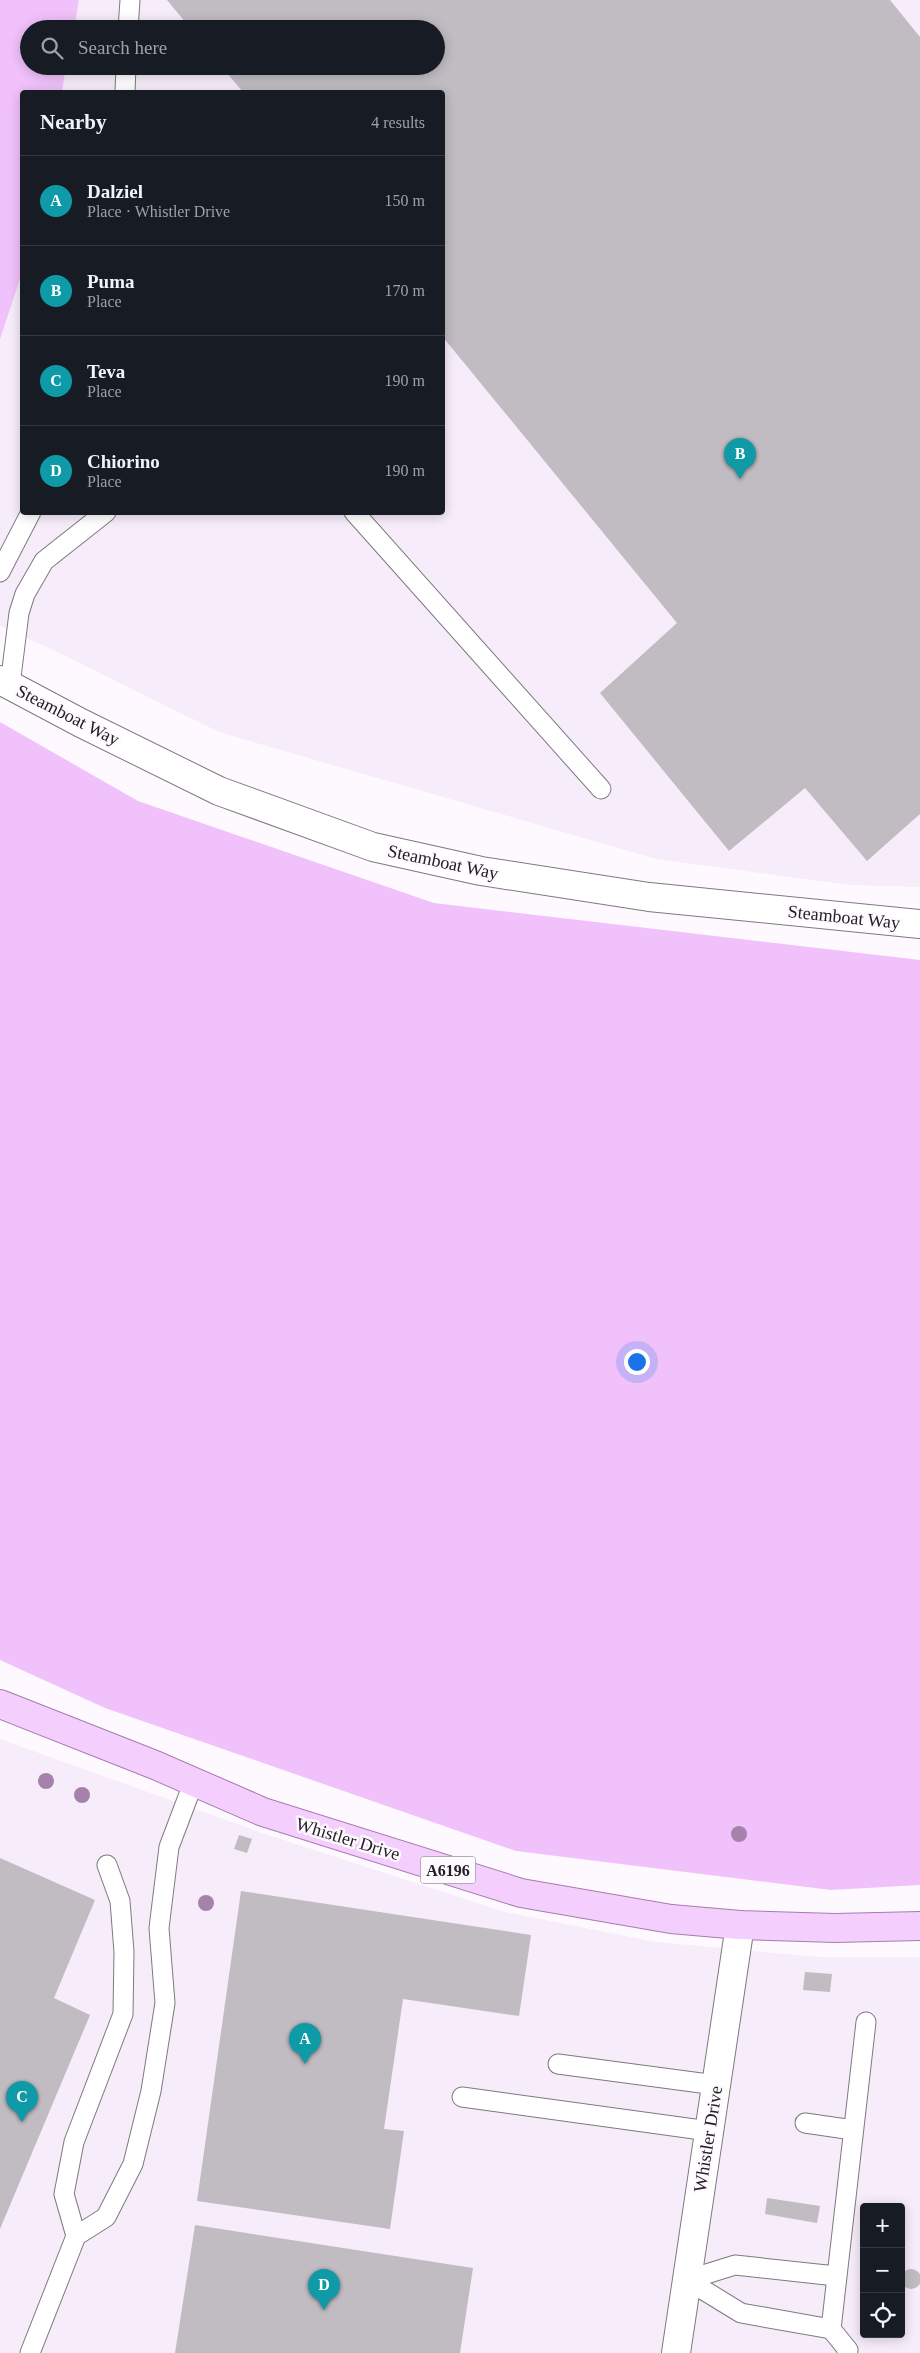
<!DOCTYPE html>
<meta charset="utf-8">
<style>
body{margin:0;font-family:Georgia,serif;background:#242831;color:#f1f3f6}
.controls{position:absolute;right:15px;bottom:15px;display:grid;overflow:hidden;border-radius:5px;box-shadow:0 2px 12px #0003}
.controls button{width:45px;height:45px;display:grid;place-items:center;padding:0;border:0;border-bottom:1px solid #363941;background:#171b24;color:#f1f3f6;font:25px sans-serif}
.you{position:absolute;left:636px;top:1361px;width:18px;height:18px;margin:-12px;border:4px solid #fff;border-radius:50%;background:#1a73e8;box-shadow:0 0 0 8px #1a73e833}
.badge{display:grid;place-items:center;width:32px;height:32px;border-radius:50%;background:#33715e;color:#fff;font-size:16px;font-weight:700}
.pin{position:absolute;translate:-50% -41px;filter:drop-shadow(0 1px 2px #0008)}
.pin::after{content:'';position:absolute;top:26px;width:18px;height:15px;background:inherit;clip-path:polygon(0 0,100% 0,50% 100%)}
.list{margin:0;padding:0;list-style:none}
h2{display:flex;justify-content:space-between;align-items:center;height:65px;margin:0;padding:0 20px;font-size:21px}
h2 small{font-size:16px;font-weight:400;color:#9ea1a6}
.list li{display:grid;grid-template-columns:32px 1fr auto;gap:15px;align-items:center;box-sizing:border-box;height:90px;padding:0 20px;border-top:1px solid #363941}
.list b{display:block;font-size:19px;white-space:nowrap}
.list p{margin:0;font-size:16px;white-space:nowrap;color:#9ea1a6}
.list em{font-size:16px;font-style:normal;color:#9ea1a6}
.icon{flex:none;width:28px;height:28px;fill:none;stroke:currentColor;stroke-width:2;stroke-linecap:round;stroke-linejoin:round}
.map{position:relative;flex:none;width:920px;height:2353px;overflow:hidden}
.search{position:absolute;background:#171b24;box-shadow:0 2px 12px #0003;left:20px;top:20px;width:425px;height:55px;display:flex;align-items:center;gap:12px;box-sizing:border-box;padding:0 18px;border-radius:28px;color:#9ea1a6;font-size:19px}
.panel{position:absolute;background:#171b24;box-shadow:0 2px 12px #0003;left:20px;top:90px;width:425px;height:425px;border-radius:5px}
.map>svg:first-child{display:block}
</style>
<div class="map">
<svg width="920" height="2353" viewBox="0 0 920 2353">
<rect width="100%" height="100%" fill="#fef9ff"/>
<g fill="#f7ecfa" fill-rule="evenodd">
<polygon points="79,0 920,0 920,887 850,885 656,859 219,732 55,651 0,626 0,339 22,273 22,512 442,512 442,92 62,92 66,66 436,66 436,29 74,29"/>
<path d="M0,1739l262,94 243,79 151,30 163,15h101v396h-920zM864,2207h37v127h-37z"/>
</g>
<g fill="#f0c1fa">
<polygon points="0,0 79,0 74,29 29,29 29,66 66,66 62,92 22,92 22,273 0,339"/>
<polygon points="0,722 138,801 434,903 920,960 920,1885 831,1890 516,1851 105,1708 0,1660"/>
</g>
<g fill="#c1bbc2">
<polygon points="167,0 890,0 920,37 920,814 867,861 805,788 729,851 600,693 677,623 442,336 442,92 243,92 221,66 436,66 436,29 191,29"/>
<polygon points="239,1835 252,1839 247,1853 234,1849"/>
<polygon points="0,1858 95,1900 54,1998 90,2015 0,2229"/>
<polygon points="241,1891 531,1935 519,2016 403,1999 384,2129 404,2131 390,2229 197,2201"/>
<polygon points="805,1972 832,1974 830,1992 803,1990"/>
<polygon points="767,2198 820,2206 817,2223 765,2214"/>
<polygon points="195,2225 473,2268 460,2353 175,2353"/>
<circle cx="911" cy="2279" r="10"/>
</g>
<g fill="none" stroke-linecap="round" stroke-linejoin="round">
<g stroke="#7e797f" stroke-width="21">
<g id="lane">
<polyline points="128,29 130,0"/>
<polyline points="125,92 126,66"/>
<polyline points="354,512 601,789"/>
<polyline points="0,572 31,512"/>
<polyline points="10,685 19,613 25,594 44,561 106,512"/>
<polyline points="558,2064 716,2085"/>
<polyline points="462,2097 709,2131"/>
<polyline points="805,2123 853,2130"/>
<polyline points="76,2236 106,2217 133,2164 151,2091 165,2003 159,1928 169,1847 194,1781"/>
<polyline points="687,2280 741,2313 831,2329"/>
<polyline points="687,2280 735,2265 836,2276"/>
<polyline points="30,2353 76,2236 64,2194 74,2142 123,2014 124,1952 120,1901 107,1865"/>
<polyline points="847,2353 848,2350 831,2329 866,2022"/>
</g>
</g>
<g stroke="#7e797f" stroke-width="30">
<g id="street">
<polyline points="0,680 81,723 219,791 373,847 481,871 649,897 920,924"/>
<polyline points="676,2353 740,1925"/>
</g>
</g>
<g stroke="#a67caf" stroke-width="30">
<polyline id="primary" points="0,1704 155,1765 263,1812 521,1893 671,1919 740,1925 835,1928 920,1926"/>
</g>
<use href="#lane" stroke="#fff" stroke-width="19"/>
<use href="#street" stroke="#fff" stroke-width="28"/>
<use href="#primary" stroke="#f4cefd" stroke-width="28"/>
</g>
<g fill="#a482aa">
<circle cx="46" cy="1781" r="8"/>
<circle cx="82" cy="1795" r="8"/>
<circle cx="739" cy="1834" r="8"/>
<circle cx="206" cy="1903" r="8"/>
</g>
<g text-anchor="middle" stroke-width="5" stroke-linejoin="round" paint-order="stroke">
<rect fill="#fef9ff" stroke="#646165" stroke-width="1" x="420.5" y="1856.5" width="55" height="27" rx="4"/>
<g font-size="16" font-weight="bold" fill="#222023">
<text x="448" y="1876">A6196</text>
</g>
<g font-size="18" fill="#222023" stroke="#fef9ff">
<text transform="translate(68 715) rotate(27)" y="6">Steamboat Way</text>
<text transform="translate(443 862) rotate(12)" y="6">Steamboat Way</text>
<text transform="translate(844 917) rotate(6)" y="6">Steamboat Way</text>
<text transform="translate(348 1839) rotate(17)" y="6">Whistler Drive</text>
<text transform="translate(708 2139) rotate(-81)" y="6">Whistler Drive</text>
</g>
</g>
</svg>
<div class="controls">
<button>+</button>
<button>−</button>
<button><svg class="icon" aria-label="locate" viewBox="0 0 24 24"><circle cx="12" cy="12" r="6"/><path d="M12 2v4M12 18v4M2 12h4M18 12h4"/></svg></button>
</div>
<div class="you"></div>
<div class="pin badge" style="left:305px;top:2064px;background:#0f9aa8">A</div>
<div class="pin badge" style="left:740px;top:479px;background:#0f9aa8">B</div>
<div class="pin badge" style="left:22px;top:2122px;background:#0f9aa8">C</div>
<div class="pin badge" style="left:324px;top:2310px;background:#0f9aa8">D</div>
<div class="search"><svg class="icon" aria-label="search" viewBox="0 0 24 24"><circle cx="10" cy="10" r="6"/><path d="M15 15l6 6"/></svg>Search here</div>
<section class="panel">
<h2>Nearby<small>4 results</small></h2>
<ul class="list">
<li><span class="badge" style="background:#0f9aa8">A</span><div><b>Dalziel</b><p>Place · Whistler Drive</p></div><em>150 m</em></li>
<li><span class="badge" style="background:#0f9aa8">B</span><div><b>Puma</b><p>Place</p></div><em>170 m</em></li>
<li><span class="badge" style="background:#0f9aa8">C</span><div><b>Teva</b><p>Place</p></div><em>190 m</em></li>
<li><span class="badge" style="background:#0f9aa8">D</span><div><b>Chiorino</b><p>Place</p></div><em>190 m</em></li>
</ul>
</section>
</div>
